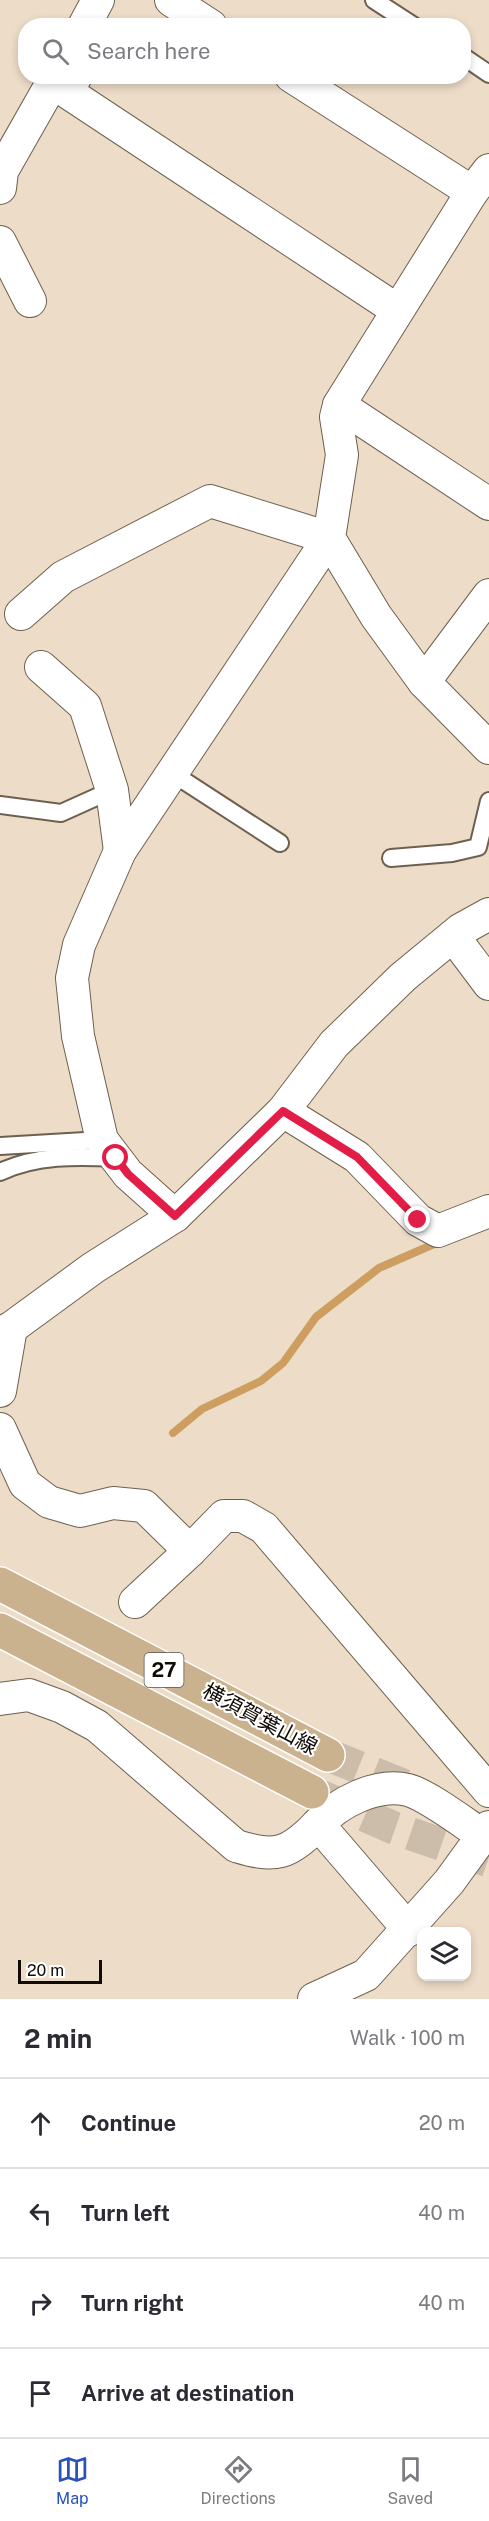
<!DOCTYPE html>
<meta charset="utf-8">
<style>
body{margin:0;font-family:"Public Sans","Noto Sans JP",sans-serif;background:#f2f2f3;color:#2b2b33}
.controls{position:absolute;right:18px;bottom:18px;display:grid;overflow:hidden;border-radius:12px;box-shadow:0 3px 9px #0003}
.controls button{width:54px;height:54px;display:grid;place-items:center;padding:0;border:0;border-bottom:2px solid #e1e1e2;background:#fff;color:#2b2b33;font:30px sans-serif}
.scale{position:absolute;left:18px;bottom:15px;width:84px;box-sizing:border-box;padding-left:6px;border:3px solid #110b05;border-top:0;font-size:16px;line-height:21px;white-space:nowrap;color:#110b05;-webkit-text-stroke:4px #fff;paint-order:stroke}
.stop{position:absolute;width:18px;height:18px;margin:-14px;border:4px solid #e11d48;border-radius:50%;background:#fff}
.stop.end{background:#e11d48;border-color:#fff;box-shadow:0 2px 6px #0008}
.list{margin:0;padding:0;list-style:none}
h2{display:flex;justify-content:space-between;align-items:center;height:78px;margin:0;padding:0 24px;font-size:26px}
h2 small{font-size:20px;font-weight:400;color:#7c7c81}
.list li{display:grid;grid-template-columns:39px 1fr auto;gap:18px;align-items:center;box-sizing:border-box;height:90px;padding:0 24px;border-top:2px solid #e1e1e2}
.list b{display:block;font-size:22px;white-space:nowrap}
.list em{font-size:20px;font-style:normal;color:#7c7c81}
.icon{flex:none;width:33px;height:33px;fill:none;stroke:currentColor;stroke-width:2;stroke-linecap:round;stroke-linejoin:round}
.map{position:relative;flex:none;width:489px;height:1999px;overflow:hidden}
.search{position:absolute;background:#fff;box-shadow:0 3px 9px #0003;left:18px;right:18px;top:18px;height:66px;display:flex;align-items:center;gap:15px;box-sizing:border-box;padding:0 21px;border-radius:24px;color:#7c7c81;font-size:22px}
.sheet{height:438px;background:#fff}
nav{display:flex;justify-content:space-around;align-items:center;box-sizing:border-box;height:84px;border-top:2px solid #e1e1e2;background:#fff;font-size:16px;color:#7c7c81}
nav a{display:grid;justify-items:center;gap:3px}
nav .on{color:#2951c0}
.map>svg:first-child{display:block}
</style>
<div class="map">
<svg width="489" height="1999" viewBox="0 0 489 1999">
<rect width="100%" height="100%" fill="#eddcc8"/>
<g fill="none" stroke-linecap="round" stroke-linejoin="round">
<polyline stroke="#cd9e5f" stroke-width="8" points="173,1433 202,1409 261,1381 283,1363 316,1317 379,1268 441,1241"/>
<g stroke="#ccbdab" stroke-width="33" stroke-dasharray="33 16" stroke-linecap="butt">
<polyline points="328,1755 418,1791"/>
<polyline points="320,1796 394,1828 489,1861"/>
</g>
<g stroke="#6e604e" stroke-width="20">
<g id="service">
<polyline points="374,0 414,26"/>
<polyline points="464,57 489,74"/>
<polyline points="172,773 280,843"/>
<polyline points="0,805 61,813 112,790"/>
<polyline points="391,858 452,853 478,847 489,801"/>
<polyline points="0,1146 102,1140"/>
<path d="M0,1172c36,-17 77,-16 116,-14"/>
</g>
</g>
<g stroke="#6e604e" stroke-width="34">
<g id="minor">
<polyline points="171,0 211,26"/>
<polyline points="84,26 98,0"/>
<polyline points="76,76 67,92 397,310"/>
<polyline points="291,76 472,192"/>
<polyline points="489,170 472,192 339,405 336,417 342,455 329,538 376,616 424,682 489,748"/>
<polyline points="0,188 2,171 56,76"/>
<polyline points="0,242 30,301"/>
<polyline points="339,405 489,504"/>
<polyline points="21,614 63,577 210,501 329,538 120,851 79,945 72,978 78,1036 102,1140 128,1174 175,1216"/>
<polyline points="41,667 85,706 112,790 120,851"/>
<polyline points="424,682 489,595"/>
<polyline points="453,936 489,984"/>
<polyline points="283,1111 357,1157 418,1220 438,1231 489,1211"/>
<polyline points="0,1333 11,1328 93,1268 175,1216 283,1111 334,1044 403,977 460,930 489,914"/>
<polyline points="0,1391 11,1328"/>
<polyline points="0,1429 25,1484 49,1502 80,1511 113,1503 144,1506 190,1551 135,1602"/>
<polyline points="190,1551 224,1516 243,1516 264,1528 489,1791"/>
<path d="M0,1699l29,-4 33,12 35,19 139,120c14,4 30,9 45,5 12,-3 28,-17 36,-26 21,-22 59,-43 91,-35 19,5 56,33 74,45"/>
<polyline points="318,1824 409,1930"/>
<polyline points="314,1999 366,1975 449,1882 489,1827"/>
</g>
</g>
<g stroke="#fff" stroke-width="36">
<g id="primary">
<polyline points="0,1584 328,1755"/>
<polyline points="0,1630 312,1792"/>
</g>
</g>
<use href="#service" stroke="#fff" stroke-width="16"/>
<use href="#minor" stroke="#fff" stroke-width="32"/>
<use href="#primary" stroke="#cbb28f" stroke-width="33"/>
</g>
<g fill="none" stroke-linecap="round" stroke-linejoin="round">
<polyline stroke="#e11d48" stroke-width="8" points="116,1158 128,1174 175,1216 283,1111 357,1157 418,1220"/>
</g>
<g text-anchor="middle" stroke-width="4.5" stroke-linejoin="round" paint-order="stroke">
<rect fill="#fff" stroke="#585450" stroke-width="1.5" x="144.5" y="1653" width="39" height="34" rx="4.5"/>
<g font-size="20" font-weight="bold" fill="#110b05">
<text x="164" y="1677">27</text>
</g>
<g font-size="21" fill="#110b05" stroke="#fff">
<text transform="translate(260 1719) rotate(28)" y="7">横須賀葉山線</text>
</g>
</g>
</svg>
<div class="controls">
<button><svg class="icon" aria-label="layers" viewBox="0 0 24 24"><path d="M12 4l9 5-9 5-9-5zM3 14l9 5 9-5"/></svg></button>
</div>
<div class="scale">20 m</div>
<div class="stop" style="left:116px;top:1158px"></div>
<div class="stop end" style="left:418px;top:1220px"></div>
<div class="search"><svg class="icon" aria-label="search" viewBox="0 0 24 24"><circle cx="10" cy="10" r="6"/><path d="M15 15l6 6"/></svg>Search here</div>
</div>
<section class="sheet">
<h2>2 min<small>Walk · 100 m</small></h2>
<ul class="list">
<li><svg class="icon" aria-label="ahead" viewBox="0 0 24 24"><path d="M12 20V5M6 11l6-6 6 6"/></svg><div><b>Continue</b></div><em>20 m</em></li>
<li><svg class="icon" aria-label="left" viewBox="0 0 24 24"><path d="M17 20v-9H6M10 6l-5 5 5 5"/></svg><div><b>Turn left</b></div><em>40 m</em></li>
<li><svg class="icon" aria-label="right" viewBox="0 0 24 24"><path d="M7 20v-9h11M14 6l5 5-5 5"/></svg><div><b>Turn right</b></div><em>40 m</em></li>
<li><svg class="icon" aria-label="arrive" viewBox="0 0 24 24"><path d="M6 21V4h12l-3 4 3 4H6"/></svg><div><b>Arrive at destination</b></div></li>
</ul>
</section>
<nav>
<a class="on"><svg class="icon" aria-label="map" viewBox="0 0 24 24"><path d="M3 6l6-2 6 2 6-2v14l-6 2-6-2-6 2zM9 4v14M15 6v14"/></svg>Map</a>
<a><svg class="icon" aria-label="directions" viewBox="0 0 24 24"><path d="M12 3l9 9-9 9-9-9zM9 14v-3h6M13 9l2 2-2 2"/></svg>Directions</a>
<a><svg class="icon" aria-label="saved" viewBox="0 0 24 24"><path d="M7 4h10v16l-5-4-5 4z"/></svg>Saved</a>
</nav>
